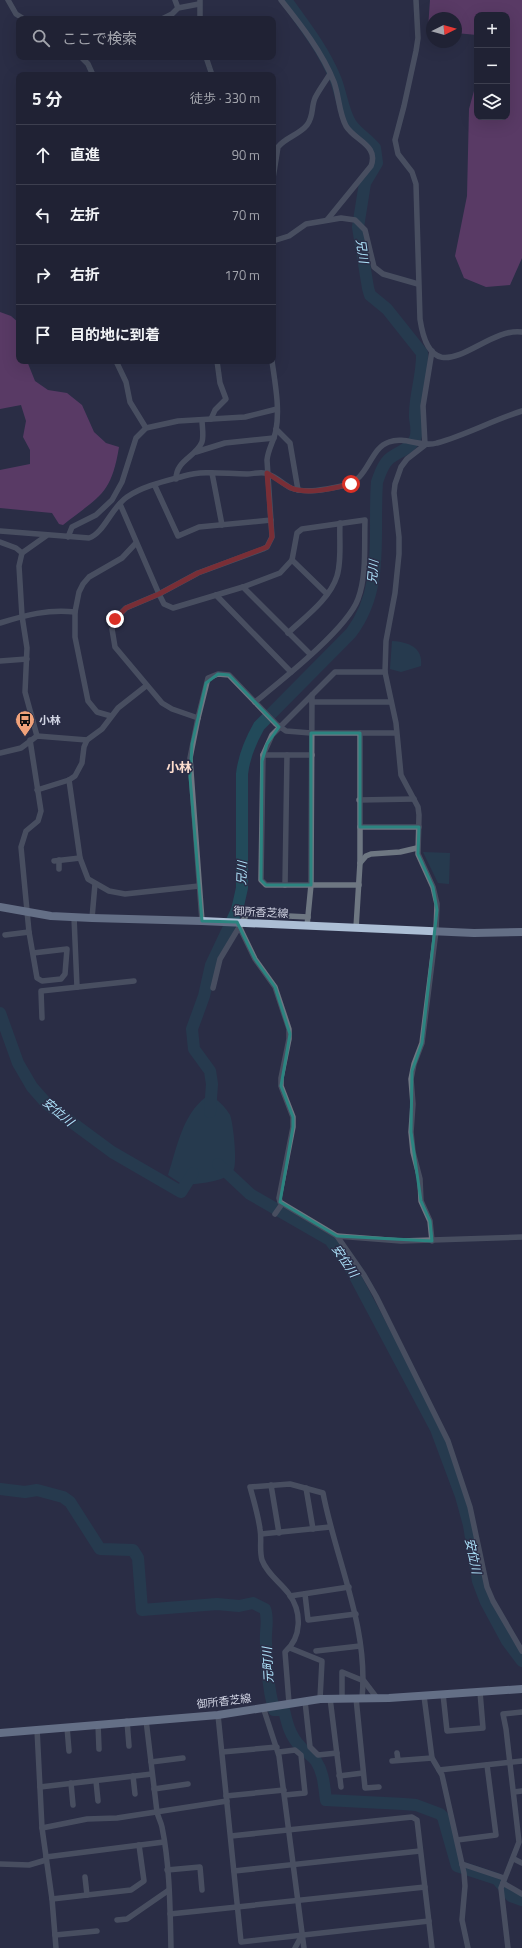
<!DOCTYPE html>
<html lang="ja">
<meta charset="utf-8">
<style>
body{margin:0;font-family:"Titillium Web","Noto Sans JP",sans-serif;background:#2d2f40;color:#f1f3f6}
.controls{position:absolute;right:12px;top:12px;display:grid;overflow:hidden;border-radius:8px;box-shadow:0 4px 16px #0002}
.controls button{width:36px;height:36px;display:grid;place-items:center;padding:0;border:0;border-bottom:1px solid #3d3f4f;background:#202234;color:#f1f3f6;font:20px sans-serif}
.compass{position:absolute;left:426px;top:12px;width:36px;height:36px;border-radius:50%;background:#202234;box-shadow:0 4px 16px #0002;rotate:85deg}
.stop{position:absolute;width:12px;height:12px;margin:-9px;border:3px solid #d93025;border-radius:50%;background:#fff}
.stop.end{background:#d93025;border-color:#fff;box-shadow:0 1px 4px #0008}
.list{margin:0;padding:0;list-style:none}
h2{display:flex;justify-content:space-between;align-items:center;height:52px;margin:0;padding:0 16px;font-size:17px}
h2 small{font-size:13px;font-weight:400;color:#a2a4ac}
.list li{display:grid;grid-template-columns:26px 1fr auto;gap:12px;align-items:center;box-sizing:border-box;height:60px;padding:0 16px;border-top:1px solid #3d3f4f}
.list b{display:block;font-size:15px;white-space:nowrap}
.list em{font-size:13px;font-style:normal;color:#a2a4ac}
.icon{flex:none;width:22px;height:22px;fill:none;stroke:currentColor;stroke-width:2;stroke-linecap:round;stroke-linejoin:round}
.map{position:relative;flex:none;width:522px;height:1948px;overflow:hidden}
.search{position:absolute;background:#202234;box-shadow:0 4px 16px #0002;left:16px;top:16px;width:260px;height:44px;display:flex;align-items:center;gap:10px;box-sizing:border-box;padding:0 14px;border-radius:8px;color:#a2a4ac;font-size:15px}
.panel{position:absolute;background:#202234;box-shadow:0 4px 16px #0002;left:16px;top:72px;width:260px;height:292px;border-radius:8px}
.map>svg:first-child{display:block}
</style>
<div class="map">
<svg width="522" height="1948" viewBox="0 0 522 1948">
<rect width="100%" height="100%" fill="#2a2d46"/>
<g fill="#924a8d">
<polygon points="430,0 522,0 522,258 510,285 486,287 464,278 455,256 467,196 469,109 477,80 477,117 507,117 507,15 477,15 477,35 456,33 456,18 432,18 432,29 428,29"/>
<path d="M0,312l11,4 8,7v38h8l8,20 13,9 19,3 15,12 12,27 12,11 13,4c-8,49 -20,49 -56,78l-4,-1 -7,-11 -52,-5v-38l30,-6v-14l-7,-13 3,-16 -5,-16 -21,4z"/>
</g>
<g fill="#224a5a">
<path d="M392,641c16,1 31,6 29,25l-20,6 -11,-3z"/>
<polygon points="423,852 450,853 449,884 438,883"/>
<path d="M206,1097h7c7,5 13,11 17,18 3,7 8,50 3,56 -7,11 -37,13 -50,14l-15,-10c9,-27 14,-60 38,-78z"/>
</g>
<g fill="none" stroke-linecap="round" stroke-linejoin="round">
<g stroke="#224a5a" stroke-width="12">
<polyline points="0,1013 18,1063 32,1087 47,1104 112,1152 181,1192 193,1173"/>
<path d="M210,1112l2,-28 -2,-13 -16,-22 -2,-20 12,-33 7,-31 26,-55 5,-22v-114c2,-18 8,-32 17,-48l92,-93c34,-45 22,-98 26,-151 3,-8 5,-16 11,-22 8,-8 22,-10 27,-21 3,-7 1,-14 0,-21 -1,-22 8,-43 7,-65l-35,-44 -17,-14 -2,-7 -10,-61 7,-44 12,-20 -2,-15c-7,-9 -18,-15 -24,-24 -8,-11 -10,-32 -16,-46 -12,-29 -31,-53 -49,-78"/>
<polyline points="218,1164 250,1194 330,1240 351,1269 436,1429 461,1496 469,1525 478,1581 486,1602 507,1641 522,1661"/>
<path d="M0,1489l25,3 12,-2 26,7 7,5 30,47 33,1 5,8 4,52 75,-6 22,2 14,-3 12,6c4,11 0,22 1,33 0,24 2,45 8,68h10c3,13 6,26 16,36 5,6 12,9 16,15 8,12 8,26 10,39l78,4 12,1 24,9 3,3 14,49 40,13 14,17 11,4"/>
</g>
<g stroke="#6e7782" stroke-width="5.5">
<polyline points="8,0 16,14 24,19"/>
<polyline points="175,0 178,8"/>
<polyline points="200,0 200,19"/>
<path d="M281,0c20,25 41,52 53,82 5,14 5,31 12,44 9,15 33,19 25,40l-44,54"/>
<path d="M416,0l2,38 -2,13 -12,55 -9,34 3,14 14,18 4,12 4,135c12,82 63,7 102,13"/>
<polyline points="162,19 172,14 178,8 199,4"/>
<polyline points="81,57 88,64 93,75"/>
<polyline points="206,57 212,75"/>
<path d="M273,178l5,-31c8,-10 21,-12 29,-22 7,-9 4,-18 8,-27 4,-8 10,-16 15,-24"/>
<polyline points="273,241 289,236 306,224 341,218 355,220 365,230 374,267 383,274 418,284"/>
<polyline points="432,351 423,406 425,445 407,459 401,467 395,484 394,493 399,537 399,554 395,593 386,641 385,672 396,723 401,775 418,807 419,815 418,854 433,887 437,904 436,931 422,1043 414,1064 411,1079 413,1104 411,1132 413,1152 420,1179 421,1201 430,1221 432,1241"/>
<polyline points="116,361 126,382 130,402 146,428"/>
<polyline points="211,419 215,410 226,399 220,383 217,361"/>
<polyline points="276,429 290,443 298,490"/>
<polyline points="196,452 225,443 274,438"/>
<polyline points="212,473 222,525"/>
<path d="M176,479c0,-19 20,-22 26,-37 2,-6 0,-16 0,-22"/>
<polyline points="155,486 178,536 199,527 271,520"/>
<path d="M120,504l39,90 5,10 9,4 70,-21 37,-14 12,-13 5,-27 5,-4 63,-9c-1,25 2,55 -7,79 -11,30 -76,81 -103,103"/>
<path d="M0,531l89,7c15,-5 22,-30 38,-41 16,-11 39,-16 57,-21 20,-6 42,-2 63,-2 6,0 16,-3 21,0 9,3 15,10 23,14 15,6 37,1 51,-2 28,-5 26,-37 47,-44 16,-6 32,6 48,1 29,-8 56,-23 85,-32"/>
<polyline points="68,537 72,527 96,515 112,500 122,482 136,438 146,428 178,421 245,417 277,409"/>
<polyline points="0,542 16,548 22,553"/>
<polyline points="292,560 327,594"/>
<polyline points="243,587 310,654"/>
<polyline points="216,595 291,672"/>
<path d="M0,623c26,-8 48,-14 75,-11"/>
<path d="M288,633c17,-16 42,-34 49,-57 5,-16 2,-36 3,-53"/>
<polyline points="0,661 27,659"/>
<polyline points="312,702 391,702"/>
<polyline points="111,716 97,712 88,701 75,637 75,612 79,592 83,584 89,577 122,558 136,543"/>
<path d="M198,718l-26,-9 -10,-6 -47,-56 -3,-18 3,-10 11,-11 33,-14 39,-21 65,-24 4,-2 5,-10 -5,-77c1,-11 7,-19 9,-30 4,-22 -1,-47 -4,-69"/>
<polyline points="37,736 25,692 27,648 22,616 19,566 22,553 46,536"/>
<polyline points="30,740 41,811 38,821 26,831 21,847 29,932 37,978 42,981 61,979 65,974 67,949 33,953"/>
<polyline points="0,753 21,748 37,736 87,740"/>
<polyline points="263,755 272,735 312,695"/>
<polyline points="312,755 263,755 261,880 266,885 359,885"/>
<polyline points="69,780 80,858 88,879 109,891 125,894 199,886"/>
<polyline points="37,790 69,780 75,776 82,763 84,747 87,740 102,729 118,708 146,686"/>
<polyline points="359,800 414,799"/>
<polyline points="360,827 419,827"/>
<polyline points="59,860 59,869"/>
<polyline points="54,861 80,858"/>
<polyline points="360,863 366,856 371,854 400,852 417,848"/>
<polyline points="285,885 287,755"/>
<polyline points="74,917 77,987"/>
<polyline points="92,918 95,884"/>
<polyline points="202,921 190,758 198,718 208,678 218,674 229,675 276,724 286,731 311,733 396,733"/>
<polyline points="239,926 255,959 275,987 289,1029 289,1039 281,1078 281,1086 293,1117 293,1127 279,1198 280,1202 337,1236 364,1275 376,1296 448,1441 470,1507 487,1587 493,1601 522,1651"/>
<polyline points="307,926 311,885 312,695 335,672 385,672"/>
<polyline points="356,928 360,863 360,733"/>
<polyline points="5,935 29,932"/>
<polyline points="213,988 220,959 247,914 308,917"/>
<polyline points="42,1018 41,991 134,981"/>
<polyline points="275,1214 282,1204"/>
<polyline points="337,1236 401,1241 522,1237"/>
<polyline points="271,1485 279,1533"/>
<polyline points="306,1488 313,1529"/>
<polyline points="261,1534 330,1527"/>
<polyline points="305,1594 308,1620 356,1614"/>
<polyline points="290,1596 349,1587"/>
<polyline points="290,1648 322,1661 320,1699"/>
<polyline points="316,1651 360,1646"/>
<polyline points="443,1694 447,1731 483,1728 480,1692"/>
<polyline points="424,1696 432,1758 442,1775 464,1873 465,1886 462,1920 468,1948"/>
<polyline points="330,1698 341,1787"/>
<polyline points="342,1698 342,1672 364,1681 377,1698"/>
<polyline points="356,1698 365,1788 379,1787"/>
<polyline points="305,1701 310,1747 318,1755 337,1753"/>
<path d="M289,1703l-4,-51c17,-15 17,-40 4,-58 -9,-12 -22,-20 -27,-34 -3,-11 0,-20 -2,-31 -2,-14 -6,-28 -10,-42l40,-3 33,9c13,68 46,134 39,205"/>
<polyline points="263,1707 279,1756 304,1948"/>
<polyline points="218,1715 241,1942 429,1921"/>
<path d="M146,1720l11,92c1,5 4,10 5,15 8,39 8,81 9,121"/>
<polyline points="127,1721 129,1746"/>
<polyline points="98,1724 99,1749"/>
<polyline points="67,1727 69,1751"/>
<polyline points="37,1729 42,1828 52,1899 56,1948"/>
<polyline points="222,1752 277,1747"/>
<polyline points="279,1752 295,1750 301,1755 305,1793 285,1795"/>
<polyline points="397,1753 398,1760"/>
<polyline points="392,1761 432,1758"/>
<polyline points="151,1762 183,1758"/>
<polyline points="439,1770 522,1761"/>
<polyline points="133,1776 135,1794"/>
<polyline points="339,1776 363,1773"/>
<polyline points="96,1781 98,1801"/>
<polyline points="71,1783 73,1805"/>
<polyline points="40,1787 152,1774"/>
<polyline points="154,1789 188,1784"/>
<polyline points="514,1792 522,1791"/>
<polyline points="226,1796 284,1790"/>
<polyline points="42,1828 87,1819 117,1818 227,1801"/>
<polyline points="231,1836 412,1817 417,1820 432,1948"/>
<polyline points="457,1840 496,1835 487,1765"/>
<polyline points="46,1857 164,1842"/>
<polyline points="514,1859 522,1863"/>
<polyline points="0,1864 29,1865 46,1860"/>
<polyline points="462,1864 504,1878"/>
<polyline points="167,1870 200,1867 202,1890"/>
<polyline points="234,1871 420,1851"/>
<polyline points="85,1877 87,1895"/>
<polyline points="503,1883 522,1894"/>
<polyline points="52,1899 131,1890 144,1881 139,1845"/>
<polyline points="170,1914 425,1887"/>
<polyline points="117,1920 127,1919 169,1890"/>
<polyline points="55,1935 97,1931"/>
<polyline points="295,1948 302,1935"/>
<polyline points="508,1948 501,1888 519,1842 506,1729 503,1714 522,1712"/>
</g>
<g stroke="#acbed5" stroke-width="8">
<polyline points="0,907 51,916 92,918 202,921 474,933 522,932"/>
<polyline points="0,1733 218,1715 320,1699 389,1698 522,1689"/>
</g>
</g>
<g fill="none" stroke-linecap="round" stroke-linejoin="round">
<path stroke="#d93025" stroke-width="5" d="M115,619l11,-11 33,-14 39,-21 69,-26 5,-10 -5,-64c8,5 16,11 24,15 17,7 43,0 60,-4"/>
</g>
<path d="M0 0H522V1948H0ZM218,674l11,1 50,52 -12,17 -5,17 -1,119 5,5h45v-152h49v94h59l-1,27 15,33 4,23 -15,133 -10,28 -1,61 10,69 9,20 2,20 -95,-5 -57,-34 13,-75v-10l-12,-31 9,-52 -15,-47 -20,-28 -18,-37 -35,-1 -12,-144 2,-33 14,-61z" fill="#2a2d46" fill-opacity=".55" fill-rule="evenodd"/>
<path fill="none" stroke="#2c8480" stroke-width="3" stroke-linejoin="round" d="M218,674l11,1 50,52 -12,17 -5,17 -1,119 5,5h45v-152h49v94h59l-1,27 15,33 4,23 -15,133 -10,28 -1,61 10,69 9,20 2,20 -95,-5 -57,-34 13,-75v-10l-12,-31 9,-52 -15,-47 -20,-28 -18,-37 -35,-1 -12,-144 2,-33 14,-61z"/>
<defs>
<g id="bus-pin" transform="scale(1)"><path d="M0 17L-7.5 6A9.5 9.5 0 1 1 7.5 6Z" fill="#f0a27a" stroke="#2a2d46"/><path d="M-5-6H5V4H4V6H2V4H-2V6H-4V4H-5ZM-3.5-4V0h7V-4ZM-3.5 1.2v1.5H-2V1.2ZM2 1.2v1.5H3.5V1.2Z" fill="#111"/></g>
</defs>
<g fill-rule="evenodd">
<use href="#bus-pin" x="25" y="720"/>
</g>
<g text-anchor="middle" stroke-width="3" stroke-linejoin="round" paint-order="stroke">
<g font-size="11" font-weight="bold" fill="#d1d4e3" stroke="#2a2d46" text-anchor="start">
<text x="39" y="724">小林</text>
</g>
<g font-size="11" fill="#d1d4e3" stroke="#2a2d46">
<text transform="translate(261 912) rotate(3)" y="4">御所香芝線</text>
<text transform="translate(224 1701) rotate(-7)" y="4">御所香芝線</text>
</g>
<g font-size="12" font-style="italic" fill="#aee4fc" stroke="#2a2d46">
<text transform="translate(362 251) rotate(81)" y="4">兄川</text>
<text transform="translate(373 572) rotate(-85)" y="4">兄川</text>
<text transform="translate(242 873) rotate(-88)" y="4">兄川</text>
<text transform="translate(58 1112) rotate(40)" y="4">安位川</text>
<text transform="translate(345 1261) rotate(56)" y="4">安位川</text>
<text transform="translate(473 1556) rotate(78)" y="4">安位川</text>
<text transform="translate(268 1665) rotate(-93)" y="4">元町川</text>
</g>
<g font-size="13" font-weight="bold" fill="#fcddce" stroke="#2a2d46">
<text x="179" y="772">小林</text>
</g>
</g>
</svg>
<div class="controls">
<button>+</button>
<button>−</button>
<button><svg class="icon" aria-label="layers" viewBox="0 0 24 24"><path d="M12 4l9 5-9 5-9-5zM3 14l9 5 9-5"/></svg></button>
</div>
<svg class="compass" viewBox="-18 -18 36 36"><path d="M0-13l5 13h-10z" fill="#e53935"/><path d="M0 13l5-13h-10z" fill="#a2a4ac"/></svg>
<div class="stop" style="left:351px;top:484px"></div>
<div class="stop end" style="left:115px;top:619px"></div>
<div class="search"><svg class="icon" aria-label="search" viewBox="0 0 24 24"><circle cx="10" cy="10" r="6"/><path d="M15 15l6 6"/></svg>ここで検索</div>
<section class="panel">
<h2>5 分<small>徒歩 · 330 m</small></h2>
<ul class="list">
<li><svg class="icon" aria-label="ahead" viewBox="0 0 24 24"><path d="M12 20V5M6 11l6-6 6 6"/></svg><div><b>直進</b></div><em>90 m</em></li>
<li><svg class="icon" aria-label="left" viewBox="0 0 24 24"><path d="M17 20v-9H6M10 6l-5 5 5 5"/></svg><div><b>左折</b></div><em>70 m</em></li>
<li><svg class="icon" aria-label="right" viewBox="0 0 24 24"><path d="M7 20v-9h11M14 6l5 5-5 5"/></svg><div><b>右折</b></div><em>170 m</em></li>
<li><svg class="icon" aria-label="arrive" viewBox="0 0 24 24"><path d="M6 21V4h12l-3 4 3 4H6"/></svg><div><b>目的地に到着</b></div></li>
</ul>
</section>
</div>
